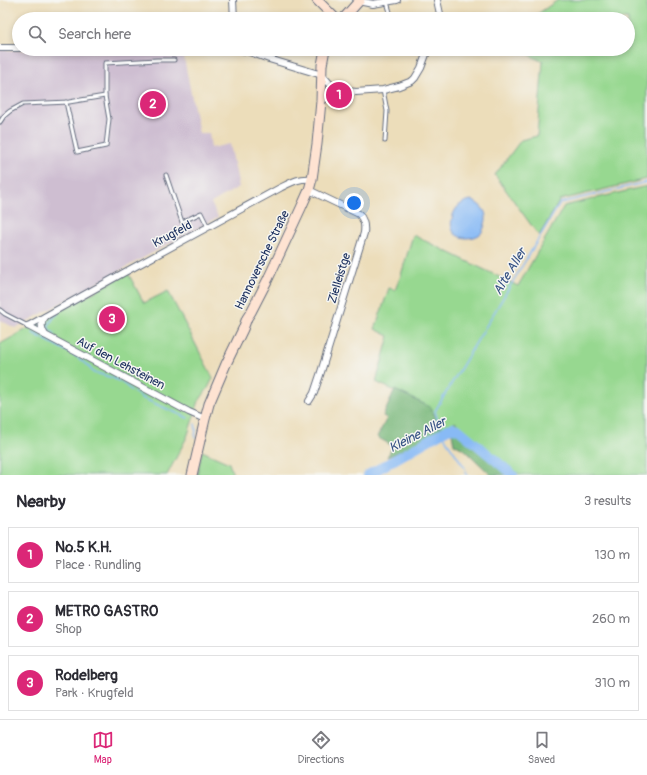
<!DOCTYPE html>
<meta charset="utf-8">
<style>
body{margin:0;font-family:Pangolin,sans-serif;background:#f2f2f3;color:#2b2b33}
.you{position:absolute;left:354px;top:203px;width:14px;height:14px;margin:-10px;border:3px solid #fff;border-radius:50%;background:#1a73e8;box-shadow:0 0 0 6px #1a73e833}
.badge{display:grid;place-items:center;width:26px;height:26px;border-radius:50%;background:#db2777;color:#fff;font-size:13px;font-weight:700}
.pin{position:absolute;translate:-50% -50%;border:2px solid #fff;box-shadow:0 1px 4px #0006}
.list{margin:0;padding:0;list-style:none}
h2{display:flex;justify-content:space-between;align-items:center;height:52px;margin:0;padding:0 16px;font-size:17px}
h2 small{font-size:13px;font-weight:400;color:#7c7c81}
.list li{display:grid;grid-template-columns:26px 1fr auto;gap:12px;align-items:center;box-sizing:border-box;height:56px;margin:0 8px 8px;padding:0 8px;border:1px solid #e1e1e2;border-radius:0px}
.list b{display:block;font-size:15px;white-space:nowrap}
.list p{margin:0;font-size:13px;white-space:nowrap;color:#7c7c81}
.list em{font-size:13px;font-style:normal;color:#7c7c81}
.icon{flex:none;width:22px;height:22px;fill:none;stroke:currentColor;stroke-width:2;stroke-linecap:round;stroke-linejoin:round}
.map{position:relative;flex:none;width:647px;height:475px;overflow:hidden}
.search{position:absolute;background:#fff;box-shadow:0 2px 6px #0003;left:12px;right:12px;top:12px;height:44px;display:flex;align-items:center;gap:10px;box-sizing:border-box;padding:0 14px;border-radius:22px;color:#7c7c81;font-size:15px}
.sheet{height:244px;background:#fff}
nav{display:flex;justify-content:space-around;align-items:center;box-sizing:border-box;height:56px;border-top:1px solid #e1e1e2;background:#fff;font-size:11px;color:#7c7c81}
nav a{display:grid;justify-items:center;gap:2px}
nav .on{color:#db2777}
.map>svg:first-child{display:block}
</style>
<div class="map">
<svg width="647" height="475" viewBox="0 0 647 475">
<rect width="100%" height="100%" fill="#f6f6f2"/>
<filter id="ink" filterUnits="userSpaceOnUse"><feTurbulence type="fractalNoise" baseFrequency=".025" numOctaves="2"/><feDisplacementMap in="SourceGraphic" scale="8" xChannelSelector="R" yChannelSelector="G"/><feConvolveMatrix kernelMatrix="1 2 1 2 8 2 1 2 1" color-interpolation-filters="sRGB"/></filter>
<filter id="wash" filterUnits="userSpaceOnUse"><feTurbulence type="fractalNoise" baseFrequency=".012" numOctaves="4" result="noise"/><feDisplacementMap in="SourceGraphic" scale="16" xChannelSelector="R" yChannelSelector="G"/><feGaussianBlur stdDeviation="0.9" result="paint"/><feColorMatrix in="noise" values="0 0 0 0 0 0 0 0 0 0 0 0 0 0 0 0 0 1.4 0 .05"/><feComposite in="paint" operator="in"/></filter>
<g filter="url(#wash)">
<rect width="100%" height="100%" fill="#ecddba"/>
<polygon fill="#cebed1" points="0,50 183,53 199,133 209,133 211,148 230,144 239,187 211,203 218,217 15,328 0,320"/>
<g fill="#97d890" stroke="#598477">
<polygon points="558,0 647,0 647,179 560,200 539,236 495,175 521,140 537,136 543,61 532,57 525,49 628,49 628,19 530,19"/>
<polygon points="647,186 647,475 520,475 455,422 444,432 430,407 376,382 389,336 375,329 389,288 395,290 401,275 413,235 518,286 564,206"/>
<polygon points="128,273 144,303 168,291 213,378 208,388 199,401 187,437 167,475 0,475 0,344"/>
<polygon points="202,451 229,463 233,475 197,475"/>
</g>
<g fill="#79b87a" stroke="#4a746c">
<polygon points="395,390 430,407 444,432 387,457 393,446 377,437 387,418 383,416"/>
<polygon points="451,428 508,475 491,475 465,450 454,444"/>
</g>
<path fill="#88baf5" stroke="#5274aa" d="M471,200c8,4 16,9 15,20 -1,4 -2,9 -4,12 -2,3 -5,4 -8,5 -16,4 -27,-5 -21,-22 3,-9 9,-13 18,-15z"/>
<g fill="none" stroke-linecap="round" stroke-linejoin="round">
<g stroke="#88baf5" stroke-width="1.5">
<polyline points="33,333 76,356 88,366 93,372 113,378 124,384 132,391 142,398 188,418"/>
<polyline points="55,334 49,329 48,326 54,317 58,314"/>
<polyline points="195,424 196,429 195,438"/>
<polyline points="439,426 435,411 560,203 647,182"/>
<polyline points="443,432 446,440 465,468 467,475"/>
</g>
<polyline stroke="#88baf5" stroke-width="10" points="368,475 448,429 453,428 458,429 513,475"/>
</g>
</g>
<g filter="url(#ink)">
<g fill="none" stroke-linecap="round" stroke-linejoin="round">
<g stroke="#646c7e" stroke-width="5">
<g id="lane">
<polyline points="387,2 392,19"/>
<polyline points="383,90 387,111 385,141"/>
<polyline points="66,102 77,152 106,146 109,119 105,96"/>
<polyline points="0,122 4,116 10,111 23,104 69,102 105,96 105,63 157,60 174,60"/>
<polyline points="166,175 182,222 201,213 208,227"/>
<polyline points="0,310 5,314 28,326"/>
</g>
</g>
<g stroke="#646c7e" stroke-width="8">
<g id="street">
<polyline points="233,0 234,19"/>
<polyline points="437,0 440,14 438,19"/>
<polyline points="358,1 373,4 397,0"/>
<polyline points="0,48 19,48"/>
<polyline points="155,49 214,49"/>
<polyline points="236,49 247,51 269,59 322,75 330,84 339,90 356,92 383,90 399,86 412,81 415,78 421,68 428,49"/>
<polyline points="321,101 339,90"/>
<path d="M28,326l97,-54 155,-84c12,-6 18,-10 32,-9"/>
<polyline points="28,326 189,412 205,419"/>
<path d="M45,335c-4,-7 -5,-12 0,-18"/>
<path d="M309,401l5,-8 7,-21 43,-139c1,-8 0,-13 -5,-19l-50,-24"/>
</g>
</g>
<g stroke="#646c7e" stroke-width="11">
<g id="secondary">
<polyline points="317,0 336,19"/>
<polyline points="343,19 360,0"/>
<polyline points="192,475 205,419 209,404 226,364 243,329 247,318 251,312 268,279 301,208 309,190 312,179 317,144 321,101 322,65 325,49"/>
</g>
</g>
<use href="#lane" stroke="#fff" stroke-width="3"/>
<use href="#street" stroke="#fff" stroke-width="6"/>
<use href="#secondary" stroke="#fee3d2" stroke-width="9"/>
</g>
</g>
<g text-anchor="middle" stroke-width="3" stroke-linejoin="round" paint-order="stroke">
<g font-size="12" fill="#1b2f5e" stroke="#f6f6f2">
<text transform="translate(172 234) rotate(-28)" y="4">Krugfeld</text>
<text transform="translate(262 260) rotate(-64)" y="4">Hannoversche Straße</text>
<text transform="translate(339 278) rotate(-73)" y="4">Zielleistge</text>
<text transform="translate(121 363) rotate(28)" y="4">Auf den Lehsteinen</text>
</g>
<g font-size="13" font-style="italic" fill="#365284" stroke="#f6f6f2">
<text transform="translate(509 271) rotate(-59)" y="5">Alte Aller</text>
<text transform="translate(417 434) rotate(-27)" y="5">Kleine Aller</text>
</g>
</g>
</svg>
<div class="you"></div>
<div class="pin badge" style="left:339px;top:95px">1</div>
<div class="pin badge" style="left:153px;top:104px">2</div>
<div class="pin badge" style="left:112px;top:319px">3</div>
<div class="search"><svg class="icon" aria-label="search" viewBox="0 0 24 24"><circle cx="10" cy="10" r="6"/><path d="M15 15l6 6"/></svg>Search here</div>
</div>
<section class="sheet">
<h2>Nearby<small>3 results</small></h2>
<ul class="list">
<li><span class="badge">1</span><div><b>No.5 K.H.</b><p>Place · Rundling</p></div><em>130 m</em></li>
<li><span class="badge">2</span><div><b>METRO GASTRO</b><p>Shop</p></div><em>260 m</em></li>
<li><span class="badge">3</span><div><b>Rodelberg</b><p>Park · Krugfeld</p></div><em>310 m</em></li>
</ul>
</section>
<nav>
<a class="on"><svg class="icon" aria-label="map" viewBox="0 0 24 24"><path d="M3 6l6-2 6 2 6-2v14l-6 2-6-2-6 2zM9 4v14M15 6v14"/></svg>Map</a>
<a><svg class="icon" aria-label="directions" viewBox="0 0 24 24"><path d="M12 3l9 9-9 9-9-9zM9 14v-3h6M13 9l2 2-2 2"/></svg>Directions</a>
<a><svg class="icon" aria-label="saved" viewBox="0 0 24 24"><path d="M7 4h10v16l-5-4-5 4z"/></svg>Saved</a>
</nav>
